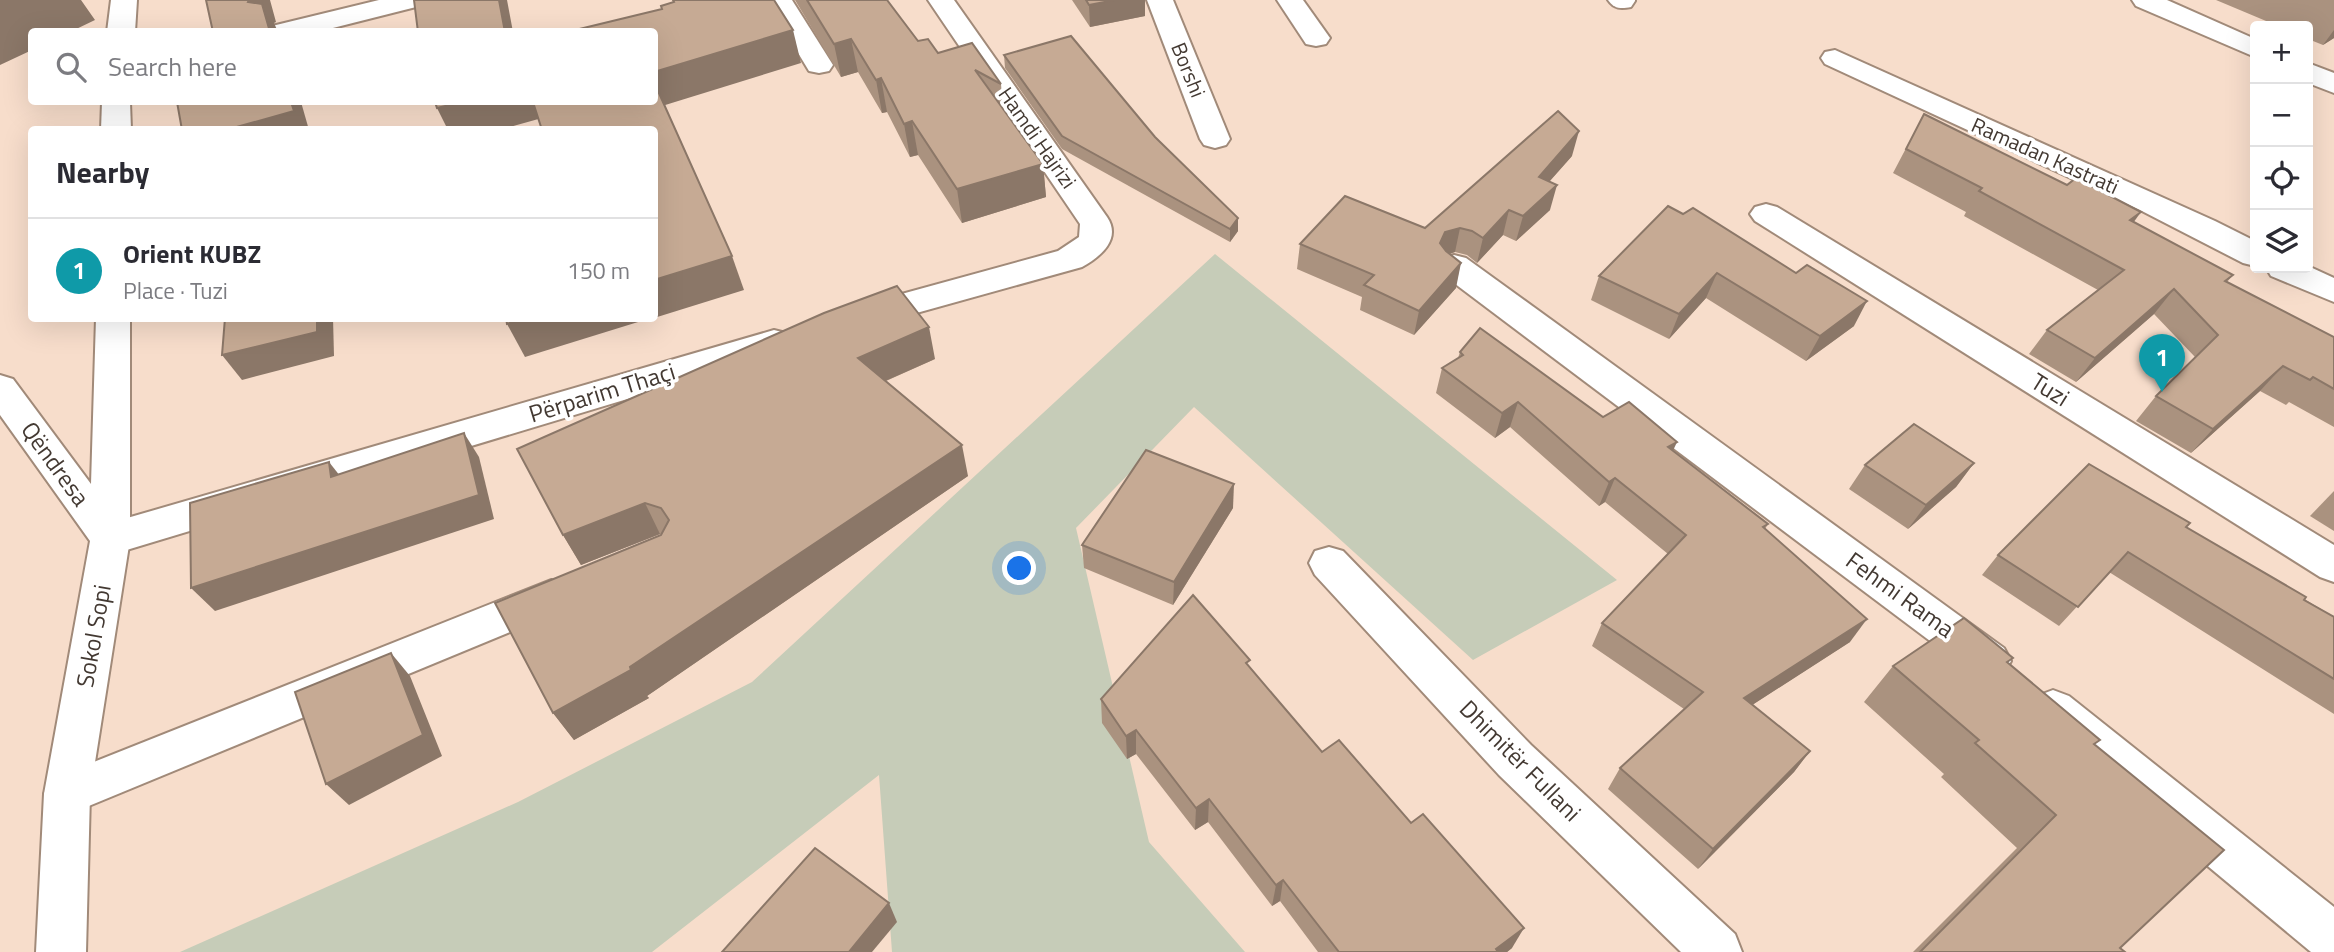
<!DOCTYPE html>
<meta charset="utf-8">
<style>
body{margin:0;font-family:"Titillium Web",sans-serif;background:#f7f7f7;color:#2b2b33}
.controls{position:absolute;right:21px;top:21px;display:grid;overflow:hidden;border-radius:7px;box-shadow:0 7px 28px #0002}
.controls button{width:63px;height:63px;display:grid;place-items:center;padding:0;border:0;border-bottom:2px solid #e1e1e2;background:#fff;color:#2b2b33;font:35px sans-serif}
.you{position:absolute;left:1020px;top:569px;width:24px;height:24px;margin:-18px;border:5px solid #fff;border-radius:50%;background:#1a73e8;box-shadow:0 0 0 10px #1a73e833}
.badge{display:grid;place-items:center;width:46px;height:46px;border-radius:50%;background:#a54111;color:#fff;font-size:23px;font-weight:700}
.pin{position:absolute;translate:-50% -58px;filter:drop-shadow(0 2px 4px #0008)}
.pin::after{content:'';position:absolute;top:37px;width:24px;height:21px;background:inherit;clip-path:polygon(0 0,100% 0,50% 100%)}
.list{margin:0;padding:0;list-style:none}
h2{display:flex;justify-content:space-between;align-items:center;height:91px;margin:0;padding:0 28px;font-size:30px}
h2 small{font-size:23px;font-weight:400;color:#7c7c81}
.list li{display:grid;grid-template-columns:46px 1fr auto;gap:21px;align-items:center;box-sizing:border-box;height:105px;padding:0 28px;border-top:2px solid #e1e1e2}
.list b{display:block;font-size:26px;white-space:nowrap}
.list p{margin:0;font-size:23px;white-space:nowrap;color:#7c7c81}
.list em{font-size:23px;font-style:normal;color:#7c7c81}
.icon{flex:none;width:38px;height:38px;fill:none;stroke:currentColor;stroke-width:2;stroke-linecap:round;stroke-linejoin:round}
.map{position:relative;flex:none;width:2334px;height:952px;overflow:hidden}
.search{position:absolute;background:#fff;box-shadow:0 7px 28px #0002;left:28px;top:28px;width:630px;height:77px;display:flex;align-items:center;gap:18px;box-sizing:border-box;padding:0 24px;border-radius:7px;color:#7c7c81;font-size:26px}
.panel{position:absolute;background:#fff;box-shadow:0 7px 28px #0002;left:28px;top:126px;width:630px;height:196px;border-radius:7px}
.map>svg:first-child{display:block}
</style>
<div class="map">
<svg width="2334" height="952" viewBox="0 0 2334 952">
<rect width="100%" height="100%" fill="#f7ddcb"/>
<polygon fill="#c6ccb8" points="1215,254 1617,580 1473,660 1194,407 1076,528 1149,842 1245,952 892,952 879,775 652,952 180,952 518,802 752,682"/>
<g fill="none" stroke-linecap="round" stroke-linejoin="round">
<g stroke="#a18a79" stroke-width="4">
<g id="street">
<polygon points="379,0 424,0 420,6 317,32 269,32 272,26"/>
<polygon points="766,0 792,0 833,65 829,71 819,73 809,71"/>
<path d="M928,0h26l153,217c15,22 -7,40 -25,50l-223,62 -12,-4 -5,-8 5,-8 211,-58 21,-14 1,-13z"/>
<polygon points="1147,0 1173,0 1230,139 1226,145 1215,148 1204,145 1200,139"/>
<polygon points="1277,0 1303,0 1330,38 1326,44 1316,46 1306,44"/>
<path d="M1608,0h27v1l-4,6c-10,2 -17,2 -23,-7z"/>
<polygon points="2132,0 2167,0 2255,39 2255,57 2136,6"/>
<polygon points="1835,50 2215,221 2255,241 2255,266 2243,263 2140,210 1825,64 1821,58 1825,52"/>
<polygon points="2308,63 2334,73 2334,93 2308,83"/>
<polygon points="1766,204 1777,207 2334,545 2334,582 2320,577 1755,221 1750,214 1755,207"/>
<polygon points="1454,255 1466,258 2004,648 2011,661 2004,674 1989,680 1974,674 1442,274 1437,266 1442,258"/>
<polygon points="2308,266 2334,278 2334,302 2271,276 2266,268"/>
<polygon points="774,330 786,333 792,342 786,351 110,555 96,550 90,539 96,528 110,523"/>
<polygon points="1329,547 1343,551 1531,745 1735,934 1742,952 1681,952 1499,775 1315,575 1309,563 1315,551"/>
<polygon points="551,580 566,585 572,597 566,609 67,815 51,809 44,794 51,779"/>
<polygon points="2053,690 2069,696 2334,907 2334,952 2311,952 2037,724 2031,710 2037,696"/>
</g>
</g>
<g stroke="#a18a79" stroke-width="4">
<g id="secondary">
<polygon points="111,0 137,0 135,32 107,32"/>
<polygon points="102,102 130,102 131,130 101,130"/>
<polygon points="96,318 130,318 130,539 90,794 86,952 36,952 44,794 90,541 0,415 0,375 13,379 91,484"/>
</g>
</g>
<use href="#street" fill="#fff" fill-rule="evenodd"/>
<use href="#secondary" fill="#fff" fill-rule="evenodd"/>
</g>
<g fill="#aa927f">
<polygon points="795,0 887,0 918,41 938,53 972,43 1001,84 1003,109 1043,164 1046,197 962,223 918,155 910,157 887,112 882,113 858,72 841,77"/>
<polygon points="1072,0 1145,0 1145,16 1090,27"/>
<polygon points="2216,0 2334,0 2334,38 2323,45 2308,39 2308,26 2278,26"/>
<polygon points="1004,55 1155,137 1238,231 1230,242 1062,149 1005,68"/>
<polygon points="1924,114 2134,222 2233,275 2227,282 2334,337 2334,427 2289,402 2286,405 2260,391 2191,453 2136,421 2156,396 2195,357 2154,314 2076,382 2029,354 2047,330 2098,290 1964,216 1966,212 1893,173"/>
<polygon points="1572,156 1549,182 1550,210 1516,241 1503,235 1477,263 1467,255 1455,252 1449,254 1456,288 1414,335 1360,310 1362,297 1297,269 1300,244 1425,228"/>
<polygon points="1668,206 1854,326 1806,361 1706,298 1669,339 1591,300 1599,276"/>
<polygon points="1460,352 1603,417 1673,451 1768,524 1765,529 1850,642 1752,705 1810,751 1794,772 1698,869 1608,789 1620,768 1684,709 1592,646 1602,623 1668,554 1605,502 1599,506 1510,427 1495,438 1436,393 1442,368 1458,358"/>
<polygon points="935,359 886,381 968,476 647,696 649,698 574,740 553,713 662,534 660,534 581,565 563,535 517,449"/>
<polygon points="1974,463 1956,487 1908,529 1849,489 1865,465"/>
<polygon points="2334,491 2334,531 2310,516"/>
<polygon points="1233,508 1173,605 1084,568 1082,545"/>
<polygon points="2186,527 2334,617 2334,714 2109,572 2059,626 1982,575 1998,555"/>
<polygon points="2008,663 2100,740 2094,745 2120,948 2125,952 1913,952 2017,848 1941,777 1944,774 1864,702 1893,666"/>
<polygon points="1249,667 1322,752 1512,948 1507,952 1318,952 1280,901 1272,906 1208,822 1195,830 1136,754 1127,759 1102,723 1101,699"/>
</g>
<g fill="#8b7768">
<polygon points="0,0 81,0 95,20 70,32 32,32 32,50 0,65"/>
<polygon points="249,0 270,0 276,22 274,23 278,32 270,32 248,2"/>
<polygon points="499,0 507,0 513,32 505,32"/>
<polygon points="1115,0 1145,0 1145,16 1090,27 1089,5"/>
<polygon points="793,30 801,63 662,106 654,84 654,72"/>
<polygon points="2334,30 2334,38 2323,45"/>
<polygon points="851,39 858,72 841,77 834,44"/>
<polygon points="881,78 887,112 882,113 876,80"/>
<polygon points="291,102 301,102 309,130 226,130"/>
<polygon points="462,102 535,102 542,118 499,130 448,130 437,108"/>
<polygon points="912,121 918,155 910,157 904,124"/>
<polygon points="1579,131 1572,156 1532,201 1539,177"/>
<polygon points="1043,164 1046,197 962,223 957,189"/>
<polygon points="1557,185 1550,210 1516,241 1523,216"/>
<polygon points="1509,210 1503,235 1477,263 1483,238"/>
<polygon points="2141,212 2123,237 2130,220"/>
<polygon points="1238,218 1238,231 1230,242 1230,229"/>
<polygon points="1460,228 1455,252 1440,257 1440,243 1445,232"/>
<polygon points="732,256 744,290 654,318 654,280"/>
<polygon points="1461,263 1456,288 1414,335 1419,311"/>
<polygon points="1717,273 1706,298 1669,339 1679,314"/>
<polygon points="2174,289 2154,314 2076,382 2095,358"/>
<polygon points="1867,301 1854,326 1806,361 1820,336"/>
<polygon points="317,318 333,318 334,356 242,380 222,355"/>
<polygon points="525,318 651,318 525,357 507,324"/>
<polygon points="929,327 935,359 867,389 858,358"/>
<polygon points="2283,366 2260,391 2191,453 2213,429"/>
<polygon points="1518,402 1510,427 1495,438 1502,413"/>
<polygon points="464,433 479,457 494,519 215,611 191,588"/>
<polygon points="1677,442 1666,466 1668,447"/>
<polygon points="962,445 968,476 647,696 649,698 574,740 553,713 630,667"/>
<polygon points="329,462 348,486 331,477"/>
<polygon points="1974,463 1956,487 1908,529 1926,505"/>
<polygon points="1615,478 1605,502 1599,506 1609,482"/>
<polygon points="1234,484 1233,508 1173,605 1174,582"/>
<polygon points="645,503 660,534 581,565 563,535"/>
<polygon points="1867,619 1850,642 1729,720 1744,698"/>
<polygon points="391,653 410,676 442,756 349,805 326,784"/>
<polygon points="1136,730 1136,754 1127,759 1126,736"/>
<polygon points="1810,751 1794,772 1698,869 1713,849"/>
<polygon points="1209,799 1208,822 1195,830 1196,808"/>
<polygon points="1283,880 1280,901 1272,906 1276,885"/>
<polygon points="889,903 897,922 872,952 849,952"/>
<polygon points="1524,928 1512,948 1507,952 1495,952 1496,949"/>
</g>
<g fill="#c6aa94" stroke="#8b7768" stroke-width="2">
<polygon points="206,0 249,0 248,2 262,4 270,32 213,32"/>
<polygon points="414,0 499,0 505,32 418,32"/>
<polygon points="673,0 774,0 793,30 654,72 654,32 567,32 662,9 661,6 674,2"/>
<polygon points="807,0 887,0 918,41 928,39 938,53 972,43 1001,84 975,70 1043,164 957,189 912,121 904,124 881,78 876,80 851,39 834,44"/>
<polygon points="1086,0 1115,0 1089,5"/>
<polygon points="1071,36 1155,137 1238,218 1230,229 1062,136 1004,55"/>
<polygon points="654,82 732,256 654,280 654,130 542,130 533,102 654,102"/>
<polygon points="177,102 291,102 294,111 226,130 182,130"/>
<polygon points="435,102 462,102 437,108"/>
<polygon points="1558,111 1579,131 1539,177 1557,185 1523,216 1509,210 1483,238 1472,231 1460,228 1445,232 1440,243 1446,251 1461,263 1419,311 1364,285 1374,275 1300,244 1345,196 1425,228"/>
<polygon points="1924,114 2067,185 2076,178 2141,212 2130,220 2233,275 2225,281 2334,337 2334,389 2313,377 2310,380 2283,366 2213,429 2156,396 2218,335 2174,289 2095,358 2047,330 2124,270 1979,191 1982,188 1906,149"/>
<polygon points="1668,206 1683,214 1693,208 1796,273 1807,265 1867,301 1820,336 1717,273 1679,314 1599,276"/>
<polygon points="897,286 929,327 858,358 962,445 630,667 631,670 553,713 495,603 661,535 669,520 661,508 645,503 563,535 517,449 824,313"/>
<polygon points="225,318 317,318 317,332 222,355"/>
<polygon points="506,318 525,318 507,324"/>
<polygon points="1480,328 1603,417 1629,402 1677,442 1668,447 1768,524 1763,527 1867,619 1744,698 1810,751 1713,849 1620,768 1703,692 1602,623 1686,535 1615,478 1609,482 1518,402 1502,413 1442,368 1463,355 1460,352"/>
<polygon points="1914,424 1974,463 1926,505 1865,465"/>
<polygon points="464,433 479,495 191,588 190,503 329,462 331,477"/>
<polygon points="1146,450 1234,484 1174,582 1082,545"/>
<polygon points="2089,464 2190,523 2186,527 2306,597 2304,600 2334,617 2334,679 2128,552 2078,607 1998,555"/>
<polygon points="1193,595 1250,660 1246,663 1322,752 1339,740 1411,823 1423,814 1524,928 1496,949 1498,952 1339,952 1283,880 1276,885 1209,799 1196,808 1136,730 1126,736 1101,699"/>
<polygon points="1964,618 2013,658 2007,662 2100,740 2094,744 2224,850 2120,948 2125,952 1920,952 2056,815 1975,743 1979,740 1893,666"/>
<polygon points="391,653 423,735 326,784 295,692"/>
<polygon points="815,848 889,903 849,952 722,952"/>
</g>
<g text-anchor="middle" stroke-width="7" stroke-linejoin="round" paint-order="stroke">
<g font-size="21" fill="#433932" stroke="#fff">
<text transform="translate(1188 70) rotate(68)" y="7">Borshi</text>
<text transform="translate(1037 138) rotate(55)" y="7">Hamdi Hajrizi</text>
<text transform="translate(2045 156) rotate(24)" y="7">Ramadan Kastrati</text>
</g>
<g font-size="24" fill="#433932" stroke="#fff">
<text transform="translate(2050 390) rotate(32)" y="8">Tuzi</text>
<text transform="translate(602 393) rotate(-17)" y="8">Përparim Thaçi</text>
<text transform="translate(55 464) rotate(54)" y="8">Qëndresa</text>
<text transform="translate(1900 595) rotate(36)" y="8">Fehmi Rama</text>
<text transform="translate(94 636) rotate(-80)" y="8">Sokol Sopi</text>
<text transform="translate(1520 761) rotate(45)" y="8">Dhimitër Fullani</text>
</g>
</g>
</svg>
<div class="controls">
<button>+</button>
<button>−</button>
<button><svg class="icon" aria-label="locate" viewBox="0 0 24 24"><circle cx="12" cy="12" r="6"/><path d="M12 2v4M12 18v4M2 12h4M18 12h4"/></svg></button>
<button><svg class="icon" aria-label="layers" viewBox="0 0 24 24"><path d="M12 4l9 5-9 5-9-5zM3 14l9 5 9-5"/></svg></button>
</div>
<div class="you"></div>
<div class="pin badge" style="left:2162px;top:392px;background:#0f9aa8">1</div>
<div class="search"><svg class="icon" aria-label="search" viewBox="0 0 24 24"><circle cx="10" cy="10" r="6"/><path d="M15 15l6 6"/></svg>Search here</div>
<section class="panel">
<h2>Nearby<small></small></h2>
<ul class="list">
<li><span class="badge" style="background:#0f9aa8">1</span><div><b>Orient KUBZ</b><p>Place · Tuzi</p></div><em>150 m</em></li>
</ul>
</section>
</div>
